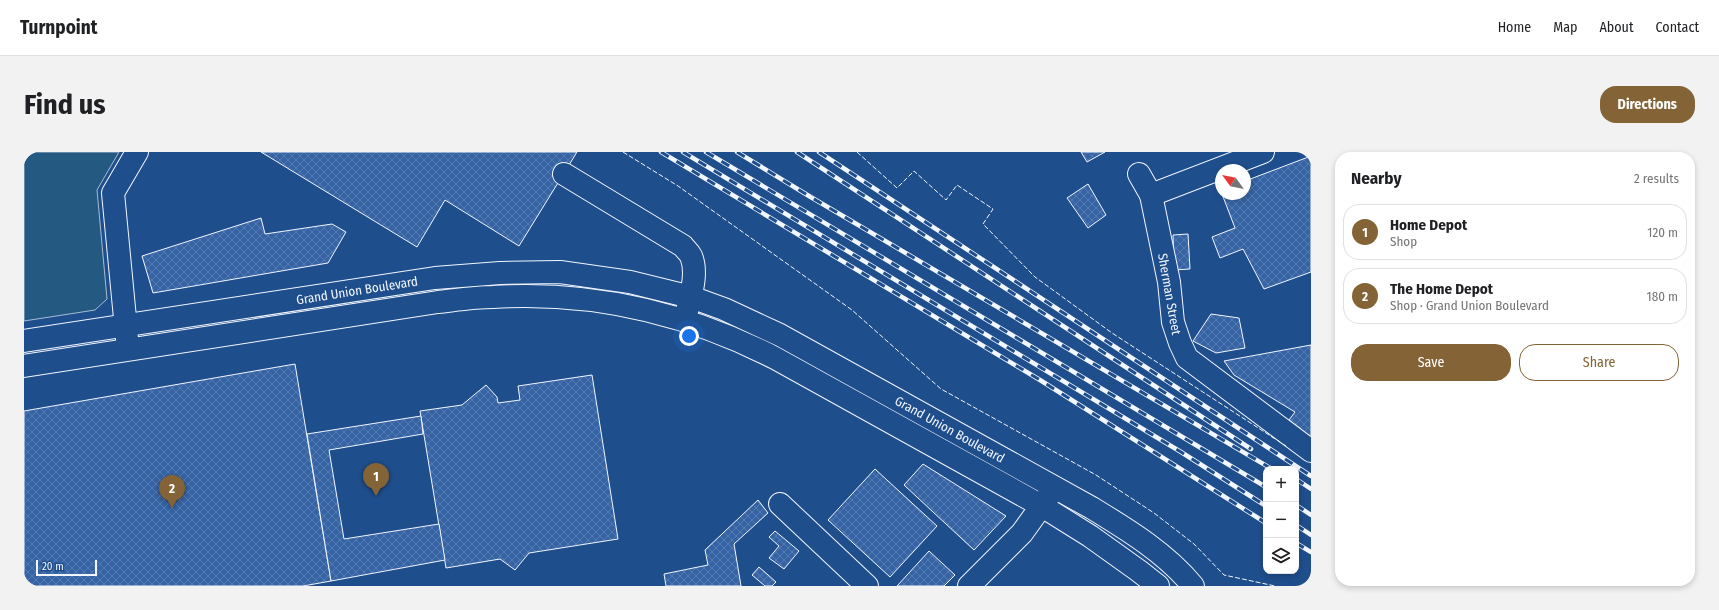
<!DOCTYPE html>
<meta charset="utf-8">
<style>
body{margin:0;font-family:"Fira Sans Condensed",sans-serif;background:#f2f2f2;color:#202124}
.controls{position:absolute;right:12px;bottom:12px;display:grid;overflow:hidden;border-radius:8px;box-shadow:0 2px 6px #0003}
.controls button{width:36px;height:36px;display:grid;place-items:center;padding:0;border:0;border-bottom:1px solid #e0e0e0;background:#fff;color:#202124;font:20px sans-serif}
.compass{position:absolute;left:1191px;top:12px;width:36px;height:36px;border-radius:50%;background:#fff;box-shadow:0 2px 6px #0003;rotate:303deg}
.scale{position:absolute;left:12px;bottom:10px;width:61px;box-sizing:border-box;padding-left:4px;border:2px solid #f2f6ff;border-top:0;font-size:11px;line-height:14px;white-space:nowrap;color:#f2f6ff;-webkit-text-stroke:3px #1f4e8c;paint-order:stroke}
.you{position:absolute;left:665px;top:184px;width:14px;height:14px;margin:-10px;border:3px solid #fff;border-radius:50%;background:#1a73e8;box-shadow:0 0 0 6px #1a73e833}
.badge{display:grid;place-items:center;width:26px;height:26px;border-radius:50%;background:#846436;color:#fff;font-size:13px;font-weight:700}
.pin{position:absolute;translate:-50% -33px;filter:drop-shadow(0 1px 2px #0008)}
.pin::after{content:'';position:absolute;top:21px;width:14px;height:12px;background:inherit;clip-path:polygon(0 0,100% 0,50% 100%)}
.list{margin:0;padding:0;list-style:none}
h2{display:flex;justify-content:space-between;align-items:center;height:52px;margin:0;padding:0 16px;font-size:17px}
h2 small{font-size:13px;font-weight:400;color:#757577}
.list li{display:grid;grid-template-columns:26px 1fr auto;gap:12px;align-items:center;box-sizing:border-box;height:56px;margin:0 8px 8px;padding:0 8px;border:1px solid #e0e0e0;border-radius:16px}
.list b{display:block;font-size:15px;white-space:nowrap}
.list p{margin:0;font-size:13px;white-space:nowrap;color:#757577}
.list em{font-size:13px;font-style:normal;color:#757577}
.actions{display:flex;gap:8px;padding:12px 16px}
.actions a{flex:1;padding:9px 0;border:1px solid #846436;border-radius:16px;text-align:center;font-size:14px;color:#846436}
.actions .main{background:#846436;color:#fff}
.icon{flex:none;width:22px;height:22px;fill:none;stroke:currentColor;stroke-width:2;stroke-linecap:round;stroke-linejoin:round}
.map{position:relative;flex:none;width:1287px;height:434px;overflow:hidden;border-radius:16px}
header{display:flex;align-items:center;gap:24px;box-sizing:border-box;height:56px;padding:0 20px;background:#fff;border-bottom:1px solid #e0e0e0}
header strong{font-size:19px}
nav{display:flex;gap:22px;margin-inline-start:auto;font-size:14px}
.intro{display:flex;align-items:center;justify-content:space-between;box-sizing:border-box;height:96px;padding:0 24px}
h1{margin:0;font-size:28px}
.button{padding:10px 18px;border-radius:16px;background:#846436;color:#fff;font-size:14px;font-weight:700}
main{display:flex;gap:24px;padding:0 24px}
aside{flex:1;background:#fff;border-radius:16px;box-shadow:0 2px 6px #0003}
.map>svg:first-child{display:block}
</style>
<header>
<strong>Turnpoint</strong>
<nav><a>Home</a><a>Map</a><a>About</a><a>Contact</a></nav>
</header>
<div class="intro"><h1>Find us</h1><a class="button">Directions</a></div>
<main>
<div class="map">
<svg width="1287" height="434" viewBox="0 0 1287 434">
<defs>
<pattern id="building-cross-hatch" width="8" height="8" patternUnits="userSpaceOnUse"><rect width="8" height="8" fill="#3563a3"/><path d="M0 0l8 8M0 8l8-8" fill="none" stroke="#537ab1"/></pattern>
</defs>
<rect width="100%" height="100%" fill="#1f4e8c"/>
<polygon fill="#245a82" stroke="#a8bbd7" points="0,0 95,0 73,38 83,147 71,158 0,169"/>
<g fill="url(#building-cross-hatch)" stroke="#f2f6ff">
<polygon points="237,0 553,0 495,94 421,48 393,95"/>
<polygon points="1057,0 1081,0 1063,10"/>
<polygon points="1287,4 1287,120 1240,137 1219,97 1196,106 1188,85 1211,76 1198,42 1221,42 1221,29"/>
<polygon points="1064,32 1082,63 1064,76 1043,46"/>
<polygon points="237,66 241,82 308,72 322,80 304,111 129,141 118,104"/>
<polygon points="1164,82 1166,117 1150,118 1149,83"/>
<polygon points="1187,162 1215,166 1221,196 1192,201 1169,189"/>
<polygon points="1287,193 1287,285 1265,268 1271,260 1210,223 1200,209"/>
<polygon points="271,212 307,429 279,434 0,434 0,259"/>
<polygon points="568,223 594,387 505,401 491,418 476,407 422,416 396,259 438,253 462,233 473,245 474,251 496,248 494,234"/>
<polygon points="397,264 399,282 305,298 320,387 415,372 421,408 307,429 283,282"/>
<polygon points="899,312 982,364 950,398 880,333"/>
<polygon points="851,317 913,374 866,425 804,368"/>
<polygon points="734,348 744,361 710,392 717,434 642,434 640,422 684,413 681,398"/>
<polygon points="751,379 775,399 760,417 745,406 755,394 745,385"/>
<polygon points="905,399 931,423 920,434 873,434"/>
<polygon points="735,415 752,430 748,434 741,434 728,423"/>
</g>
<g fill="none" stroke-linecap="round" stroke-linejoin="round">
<g stroke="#f2f6ff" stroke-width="24">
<g id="minor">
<path d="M540,22l119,72c2,3 6,6 8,10 7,16 0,39 -4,55"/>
<polyline points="1115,22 1127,43 1145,130 1149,170 1156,191 1163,206 1287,299"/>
<polyline points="1127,43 1239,0"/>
<polyline points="103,187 89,41 113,0"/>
<path d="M0,189l411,-63 65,-5 60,-1 70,10 61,15 33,12 56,26 312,173c36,22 74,45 101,78"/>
<path d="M0,214l414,-64c18,-2 37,-5 55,-5 99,-6 194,16 282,61l267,148 48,30 49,35 19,15"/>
<polyline points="756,352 843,434"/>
<polyline points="945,434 998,381 1026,342"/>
</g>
</g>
<use href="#minor" stroke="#1f4e8c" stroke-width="22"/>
<g stroke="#f2f6ff" stroke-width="4.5">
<g id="rail">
<polyline points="637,0 1016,228 1242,371"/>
<polyline points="659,0 1157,300 1242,354"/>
<polyline points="682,0 1242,335"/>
<polyline points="713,0 785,44 1248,317"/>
<polyline points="773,0 1227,297"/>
<polyline points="795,0 1287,324"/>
<polyline points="1272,327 1287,337"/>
<polyline points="1272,353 1287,363"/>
<polyline points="1272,373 1287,383"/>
<polyline points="1272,391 1287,400"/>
</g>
</g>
<use href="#rail" stroke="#1f4e8c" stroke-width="3" stroke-dasharray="9" stroke-linecap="butt"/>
<g stroke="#f2f6ff" stroke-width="1" stroke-dasharray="5 2" stroke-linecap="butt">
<polyline points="599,0 654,34 828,158 917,237 1072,323 1130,361 1170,392 1200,423 1251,434"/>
<polyline points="833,0 873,36 890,19 922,48 933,33 969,57 959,72 1011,125 1088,181 1262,294"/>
</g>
</g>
<g text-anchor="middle" stroke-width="3" stroke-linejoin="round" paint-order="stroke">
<g font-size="13" fill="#f2f6ff" stroke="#1f4e8c">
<text transform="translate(333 138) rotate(-9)" y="5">Grand Union Boulevard</text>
<text transform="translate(1146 142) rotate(80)" y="5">Sherman Street</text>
<text transform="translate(926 277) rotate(29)" y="5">Grand Union Boulevard</text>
</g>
</g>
</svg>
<div class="controls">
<button>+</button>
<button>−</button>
<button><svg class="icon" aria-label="layers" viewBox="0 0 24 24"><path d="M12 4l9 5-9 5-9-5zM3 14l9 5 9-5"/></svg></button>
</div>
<svg class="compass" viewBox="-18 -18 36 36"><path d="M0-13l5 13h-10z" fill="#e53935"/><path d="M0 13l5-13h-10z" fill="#757577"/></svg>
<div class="scale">20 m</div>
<div class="you"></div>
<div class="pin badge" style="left:352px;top:344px">1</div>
<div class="pin badge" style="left:148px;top:356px">2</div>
</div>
<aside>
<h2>Nearby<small>2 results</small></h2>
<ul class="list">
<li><span class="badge">1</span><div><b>Home Depot</b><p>Shop</p></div><em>120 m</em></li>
<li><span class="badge">2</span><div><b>The Home Depot</b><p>Shop · Grand Union Boulevard</p></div><em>180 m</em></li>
</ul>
<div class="actions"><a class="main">Save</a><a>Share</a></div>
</aside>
</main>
